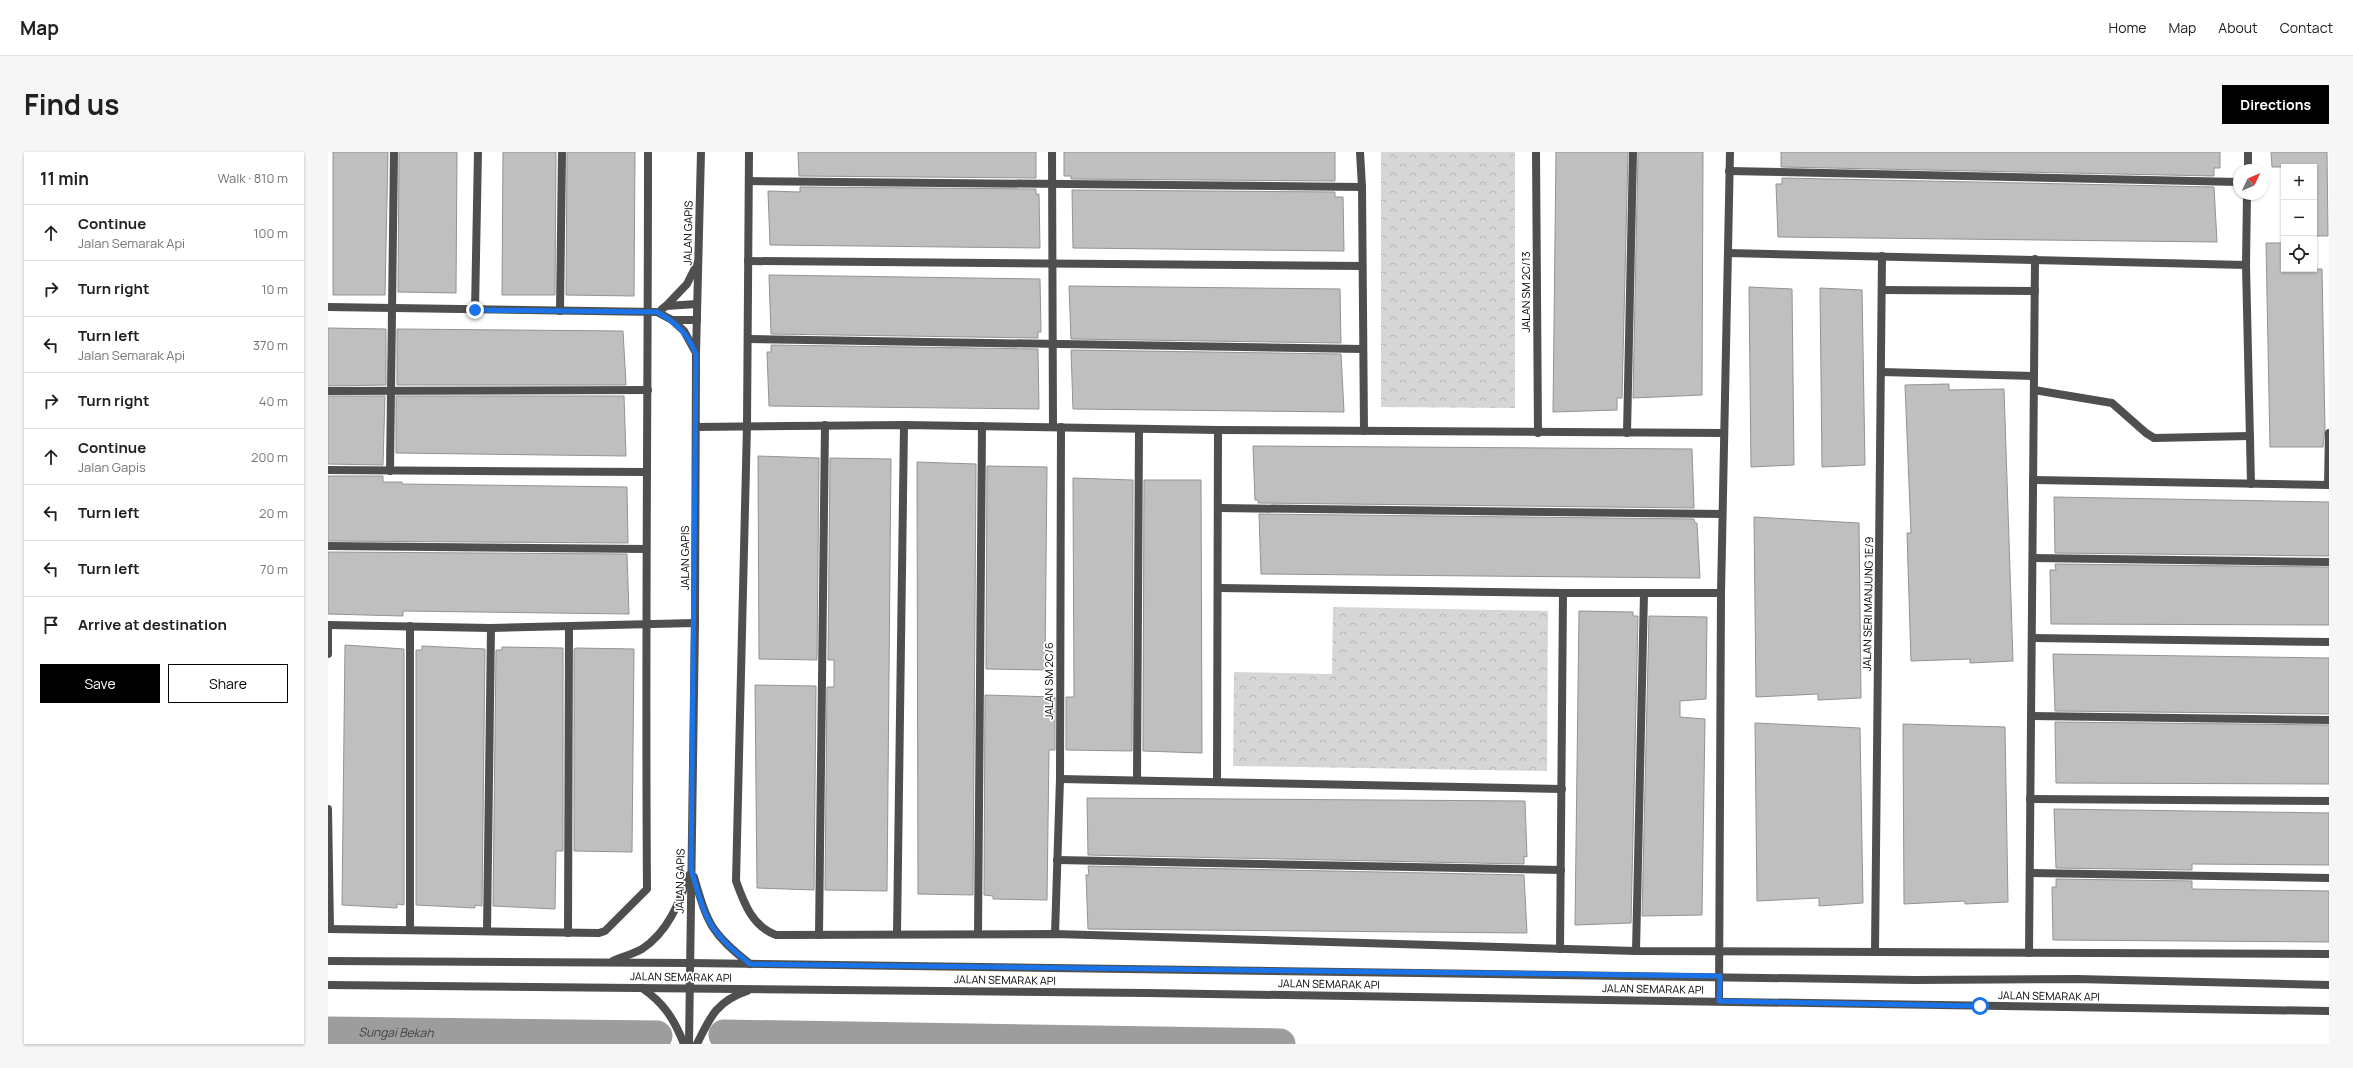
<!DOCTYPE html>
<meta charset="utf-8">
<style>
body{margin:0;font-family:Manrope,sans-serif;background:#f6f6f6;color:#202124}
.controls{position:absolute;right:12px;top:12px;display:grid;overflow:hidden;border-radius:0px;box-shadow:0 1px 3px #0004}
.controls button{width:36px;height:36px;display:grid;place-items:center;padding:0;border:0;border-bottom:1px solid #e0e0e0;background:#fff;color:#202124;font:20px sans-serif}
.compass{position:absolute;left:1905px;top:12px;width:36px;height:36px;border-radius:50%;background:#fff;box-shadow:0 1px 3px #0004;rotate:46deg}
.stop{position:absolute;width:12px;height:12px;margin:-9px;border:3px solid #1a73e8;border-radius:50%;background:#fff}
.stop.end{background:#1a73e8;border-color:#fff;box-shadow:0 1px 4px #0008}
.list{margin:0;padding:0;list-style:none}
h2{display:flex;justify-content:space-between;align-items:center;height:52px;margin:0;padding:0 16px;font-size:17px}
h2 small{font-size:13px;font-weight:400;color:#757577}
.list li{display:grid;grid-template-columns:26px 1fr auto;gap:12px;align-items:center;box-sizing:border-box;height:56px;padding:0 16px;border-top:1px solid #e0e0e0}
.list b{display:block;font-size:15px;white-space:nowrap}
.list p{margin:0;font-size:13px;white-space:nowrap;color:#757577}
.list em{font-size:13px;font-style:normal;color:#757577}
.actions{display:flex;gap:8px;padding:12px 16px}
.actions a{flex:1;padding:9px 0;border:1px solid #000;border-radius:0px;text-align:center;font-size:14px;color:#000}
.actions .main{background:#000;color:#fff}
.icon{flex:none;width:22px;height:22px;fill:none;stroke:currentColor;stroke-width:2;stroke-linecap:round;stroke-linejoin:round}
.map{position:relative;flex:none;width:2001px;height:892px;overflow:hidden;border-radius:0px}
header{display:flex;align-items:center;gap:24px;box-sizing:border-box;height:56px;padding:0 20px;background:#fff;border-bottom:1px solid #e0e0e0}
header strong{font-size:19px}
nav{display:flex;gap:22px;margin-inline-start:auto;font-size:14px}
.intro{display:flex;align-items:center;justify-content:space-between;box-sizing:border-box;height:96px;padding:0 24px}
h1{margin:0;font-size:28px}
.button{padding:10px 18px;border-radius:0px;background:#000;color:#fff;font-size:14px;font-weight:700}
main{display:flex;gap:24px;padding:0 24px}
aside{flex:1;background:#fff;border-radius:0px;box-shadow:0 1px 3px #0004}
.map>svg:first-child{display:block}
</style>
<header>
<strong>Map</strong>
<nav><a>Home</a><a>Map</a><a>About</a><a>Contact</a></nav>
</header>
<div class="intro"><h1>Find us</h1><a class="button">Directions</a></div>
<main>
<aside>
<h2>11 min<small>Walk · 810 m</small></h2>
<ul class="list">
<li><svg class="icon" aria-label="ahead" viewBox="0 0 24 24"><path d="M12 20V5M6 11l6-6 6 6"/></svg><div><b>Continue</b><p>Jalan Semarak Api</p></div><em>100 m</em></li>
<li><svg class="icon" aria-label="right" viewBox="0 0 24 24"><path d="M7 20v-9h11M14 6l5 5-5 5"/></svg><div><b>Turn right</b></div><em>10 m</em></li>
<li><svg class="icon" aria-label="left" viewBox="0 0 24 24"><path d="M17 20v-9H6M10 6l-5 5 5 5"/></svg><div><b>Turn left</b><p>Jalan Semarak Api</p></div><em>370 m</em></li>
<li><svg class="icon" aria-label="right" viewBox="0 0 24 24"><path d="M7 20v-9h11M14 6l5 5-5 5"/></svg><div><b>Turn right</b></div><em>40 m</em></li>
<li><svg class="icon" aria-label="ahead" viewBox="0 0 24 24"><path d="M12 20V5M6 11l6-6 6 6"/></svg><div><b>Continue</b><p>Jalan Gapis</p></div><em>200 m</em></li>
<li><svg class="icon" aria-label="left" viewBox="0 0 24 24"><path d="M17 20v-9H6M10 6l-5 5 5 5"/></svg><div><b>Turn left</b></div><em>20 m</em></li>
<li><svg class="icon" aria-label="left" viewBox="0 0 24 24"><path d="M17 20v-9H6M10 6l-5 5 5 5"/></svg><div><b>Turn left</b></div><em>70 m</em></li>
<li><svg class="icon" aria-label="arrive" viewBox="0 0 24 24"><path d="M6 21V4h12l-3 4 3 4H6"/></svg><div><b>Arrive at destination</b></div></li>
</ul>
<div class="actions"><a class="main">Save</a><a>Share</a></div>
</aside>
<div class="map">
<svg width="2001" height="892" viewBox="0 0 2001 892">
<defs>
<pattern id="park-crowns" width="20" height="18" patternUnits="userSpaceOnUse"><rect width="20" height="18" fill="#d6d6d6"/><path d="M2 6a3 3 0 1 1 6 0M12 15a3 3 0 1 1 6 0" fill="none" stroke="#b6b6b6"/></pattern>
</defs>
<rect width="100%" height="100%" fill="#fff"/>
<g fill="url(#park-crowns)">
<polygon points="1053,0 1187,0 1187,256 1053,255"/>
<polygon points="1005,455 1220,459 1219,619 905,614 906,520 1004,522"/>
</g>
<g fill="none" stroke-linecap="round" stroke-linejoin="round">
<g stroke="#9d9d9d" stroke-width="31">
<path id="s1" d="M0,880l329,4"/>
<polyline points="396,883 952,892"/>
</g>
</g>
<g fill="#bfbfbf" stroke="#939393">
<polygon points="5,0 60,0 57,143 5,143"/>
<polygon points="71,0 129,0 128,141 70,140"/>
<polygon points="175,0 228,0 227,143 174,143"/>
<polygon points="239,0 307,0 306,144 238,143"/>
<polygon points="470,0 708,0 708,26 471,24"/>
<polygon points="736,0 1007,0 1007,29 743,27 743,24 736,24"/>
<polygon points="1228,0 1300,0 1294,246 1289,246 1289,258 1225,260"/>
<polygon points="1310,0 1375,0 1374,243 1305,246"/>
<polygon points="1453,0 1892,0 1892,16 1886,16 1886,24 1453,15"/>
<polygon points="1943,0 1999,0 2000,84 1986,84 1986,15 1944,15"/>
<polygon points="1454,26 1886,35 1889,90 1450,85 1448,32 1454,32"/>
<polygon points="472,35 708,37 708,42 711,42 712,96 442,93 440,39 472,40"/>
<polygon points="744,38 1007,40 1007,45 1015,45 1016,99 745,96"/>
<polygon points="1938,91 1956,91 1956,117 1994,117 1997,277 1995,295 1942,295"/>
<polygon points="441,123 712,127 713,180 710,180 710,186 443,182"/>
<polygon points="741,134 1012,137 1013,191 743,187"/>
<polygon points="1421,135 1464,137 1466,313 1423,315"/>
<polygon points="1492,136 1534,138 1537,313 1494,315"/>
<polygon points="0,176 58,177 58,233 0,234"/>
<polygon points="69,177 295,179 298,233 69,233"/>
<polygon points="443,193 710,197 711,257 441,254 439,200 443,200"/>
<polygon points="743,198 1013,202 1016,260 745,257"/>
<polygon points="1621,232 1621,238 1676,237 1685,509 1642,511 1642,507 1583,509 1579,381 1583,381 1577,233"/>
<polygon points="0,244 57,244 55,313 0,312"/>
<polygon points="68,244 296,244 298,304 68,301"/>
<polygon points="925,294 1364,297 1366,356 930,351 930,348 927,348"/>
<polygon points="430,304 491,306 489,508 431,507"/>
<polygon points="502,306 563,307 559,739 497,738 499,535 506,535 506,508 500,508"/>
<polygon points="589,310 648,312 648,314 645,743 590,742"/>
<polygon points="659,314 719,315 717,518 658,517"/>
<polygon points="0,324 55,324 55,330 74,330 74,332 299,335 300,391 0,389"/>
<polygon points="745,326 805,328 804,599 738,598 738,545 746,545"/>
<polygon points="816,328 873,328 874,601 815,599"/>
<polygon points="1726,345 2001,350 2001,404 1727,401"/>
<polygon points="931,362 1366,367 1367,371 1369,371 1372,426 933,422"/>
<polygon points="1426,365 1531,371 1533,546 1490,548 1490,542 1428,545"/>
<polygon points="0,400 299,402 301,462 75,459 75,464 0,462"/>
<polygon points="1727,412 2001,415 2001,473 1723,472 1722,418 1728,418"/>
<polygon points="1251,459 1305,460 1305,464 1310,464 1303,771 1247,773"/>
<polygon points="1321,464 1379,465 1378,547 1352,549 1352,565 1377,567 1374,763 1314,764"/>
<polygon points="17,493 76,497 76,753 69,752 69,756 14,753"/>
<polygon points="94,494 157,497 154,754 147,753 147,756 88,753 88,498 94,498"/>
<polygon points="174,495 235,496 235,699 228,699 227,757 165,754 168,498 174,498"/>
<polygon points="248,496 306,497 304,700 246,699 246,497"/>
<polygon points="1725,502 2001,506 2001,562 1727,559"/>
<polygon points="427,533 488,534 486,738 429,736"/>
<polygon points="657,543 727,545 727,598 721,598 719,748 665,747 665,744 656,743"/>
<polygon points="1727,570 2001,573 2001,632 1728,631"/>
<polygon points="1427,571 1532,576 1535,751 1491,754 1491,746 1429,749"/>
<polygon points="1575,572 1677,575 1680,750 1637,752 1637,749 1576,752"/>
<polygon points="759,646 1197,649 1199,705 1196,704 1196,712 760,703"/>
<polygon points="1726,657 2001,661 2001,713 1864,712 1864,718 1728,716"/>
<polygon points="760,714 1196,723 1199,781 760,777 758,723 761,723"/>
<polygon points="1728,727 1864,729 1864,737 2001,739 2001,790 1725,788 1724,735 1728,735"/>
</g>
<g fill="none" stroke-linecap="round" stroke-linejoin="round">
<g stroke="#4f4f4f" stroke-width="8">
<polyline points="724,0 725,275"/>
<polyline points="1401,19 1911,30"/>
<polyline points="421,29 1034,35"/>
<polyline points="232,159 234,0"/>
<polyline points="420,187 1035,197"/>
<polyline points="1553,220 1706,224"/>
<polyline points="0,239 320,238"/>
<polyline points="1299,281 1305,0"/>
<polyline points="62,319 66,0"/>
<polyline points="2000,333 2001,281"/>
<polyline points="891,356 1394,362"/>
<polyline points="0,394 318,397"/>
<polyline points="1705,406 2001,410"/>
<polyline points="1703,564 2001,568"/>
<polyline points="809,628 811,277"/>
<polyline points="729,708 1233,718"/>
<polyline points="1702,721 2001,726"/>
<polyline points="82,778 82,474"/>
<polyline points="240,781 241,475"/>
<polyline points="650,782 654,274"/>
<polyline points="491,783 497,273"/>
<polyline points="1308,799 1316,441"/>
</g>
<g stroke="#4f4f4f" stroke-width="8">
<path d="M421,0l-2,273 -11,456c8,22 16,45 40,54l279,-1 581,17 693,3"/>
<polyline points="1032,0 1034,35 1036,279"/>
<polyline points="1208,0 1210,281"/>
<polyline points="1920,18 1920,0"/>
<polyline points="1919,42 1918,113 1923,332"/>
<polyline points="1400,101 1918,113"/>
<polyline points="420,109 1034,114"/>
<polyline points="1554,138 1707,139"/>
<polyline points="0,155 329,160 344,168 369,168"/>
<polyline points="334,157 338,154 369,152"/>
<polyline points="147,158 150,0"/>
<polyline points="1706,238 1784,251 1818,281 1826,286 1922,284"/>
<polyline points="368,275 576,273 890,278 1395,281"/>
<polyline points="0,318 318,320"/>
<polyline points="1705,328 2001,333"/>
<polyline points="891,436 1235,441 1393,441"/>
<polyline points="0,473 163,476 367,471"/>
<polyline points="1704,486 2001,490"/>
<polyline points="0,502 0,473"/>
<polyline points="732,627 1234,637"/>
<polyline points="889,630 890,278"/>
<polyline points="1702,647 2001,649"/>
<polyline points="0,657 2,777"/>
<path d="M0,777l271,4 6,-2 42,-42c-2,-246 1,-491 1,-737"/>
<polyline points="159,779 163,476"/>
<polyline points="569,782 576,273"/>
<polyline points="727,782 732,627 733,275"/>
<polyline points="1232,797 1235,441"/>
<polyline points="1547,800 1554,104"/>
<polyline points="1701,801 1707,107"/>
<polyline points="1391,849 1393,441 1402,0"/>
</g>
<g stroke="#4f4f4f" stroke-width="8">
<polyline points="338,154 359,132 369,112"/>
<polyline points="344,168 356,179 367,199"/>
<path d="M366,725c14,48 17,56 56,87"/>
<polyline points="0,809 362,811 1587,828 1749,827 2001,833"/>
<path d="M285,809c9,-4 20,-7 29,-12 26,-17 37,-46 47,-74"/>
<polyline points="0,833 819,841 2001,859"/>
<path d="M314,836c22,15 32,31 42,56"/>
<polyline points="361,892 367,471 368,202 373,0"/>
<path d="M369,892c13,-27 20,-43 50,-53"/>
</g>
</g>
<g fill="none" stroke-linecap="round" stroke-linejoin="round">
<path stroke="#1a73e8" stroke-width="5" d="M147,158l182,2c20,11 30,21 39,42l-5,515c15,51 16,61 59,95l970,12 -1,25 261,5"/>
</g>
<g text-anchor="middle" stroke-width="3.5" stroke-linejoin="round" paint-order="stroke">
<g font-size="11" fill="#000" stroke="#fff">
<text transform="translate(360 81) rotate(-89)" y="4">JALAN GAPIS</text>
<text transform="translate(1198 140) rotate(-90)" y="4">JALAN SM 2C/13</text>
<text transform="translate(357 406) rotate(-90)" y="4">JALAN GAPIS</text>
<text transform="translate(1540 452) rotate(-89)" y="4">JALAN SERI MANJUNG 1E/9</text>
<text transform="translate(721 529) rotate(-90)" y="4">JALAN SM 2C/6</text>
<text transform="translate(352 729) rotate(-89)" y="4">JALAN GAPIS</text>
<text transform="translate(353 825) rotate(1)" y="4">JALAN SEMARAK API</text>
<text transform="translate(677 828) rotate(1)" y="4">JALAN SEMARAK API</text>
<text transform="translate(1001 832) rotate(1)" y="4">JALAN SEMARAK API</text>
<text transform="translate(1325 837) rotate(1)" y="4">JALAN SEMARAK API</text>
<text transform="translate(1721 844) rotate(1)" y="4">JALAN SEMARAK API</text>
</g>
<g font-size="12" font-style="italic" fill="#3e3e3e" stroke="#fff">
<text dy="4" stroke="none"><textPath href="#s1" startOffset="68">Sungai Bekah</textPath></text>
</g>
</g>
</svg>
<div class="controls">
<button>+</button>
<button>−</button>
<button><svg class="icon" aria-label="locate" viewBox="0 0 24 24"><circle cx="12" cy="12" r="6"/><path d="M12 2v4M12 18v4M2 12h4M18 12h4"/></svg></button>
</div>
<svg class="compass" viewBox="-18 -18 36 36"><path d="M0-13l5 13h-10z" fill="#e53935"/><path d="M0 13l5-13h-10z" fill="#757577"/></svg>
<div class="stop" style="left:1652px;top:854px"></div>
<div class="stop end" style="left:147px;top:158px"></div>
</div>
</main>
